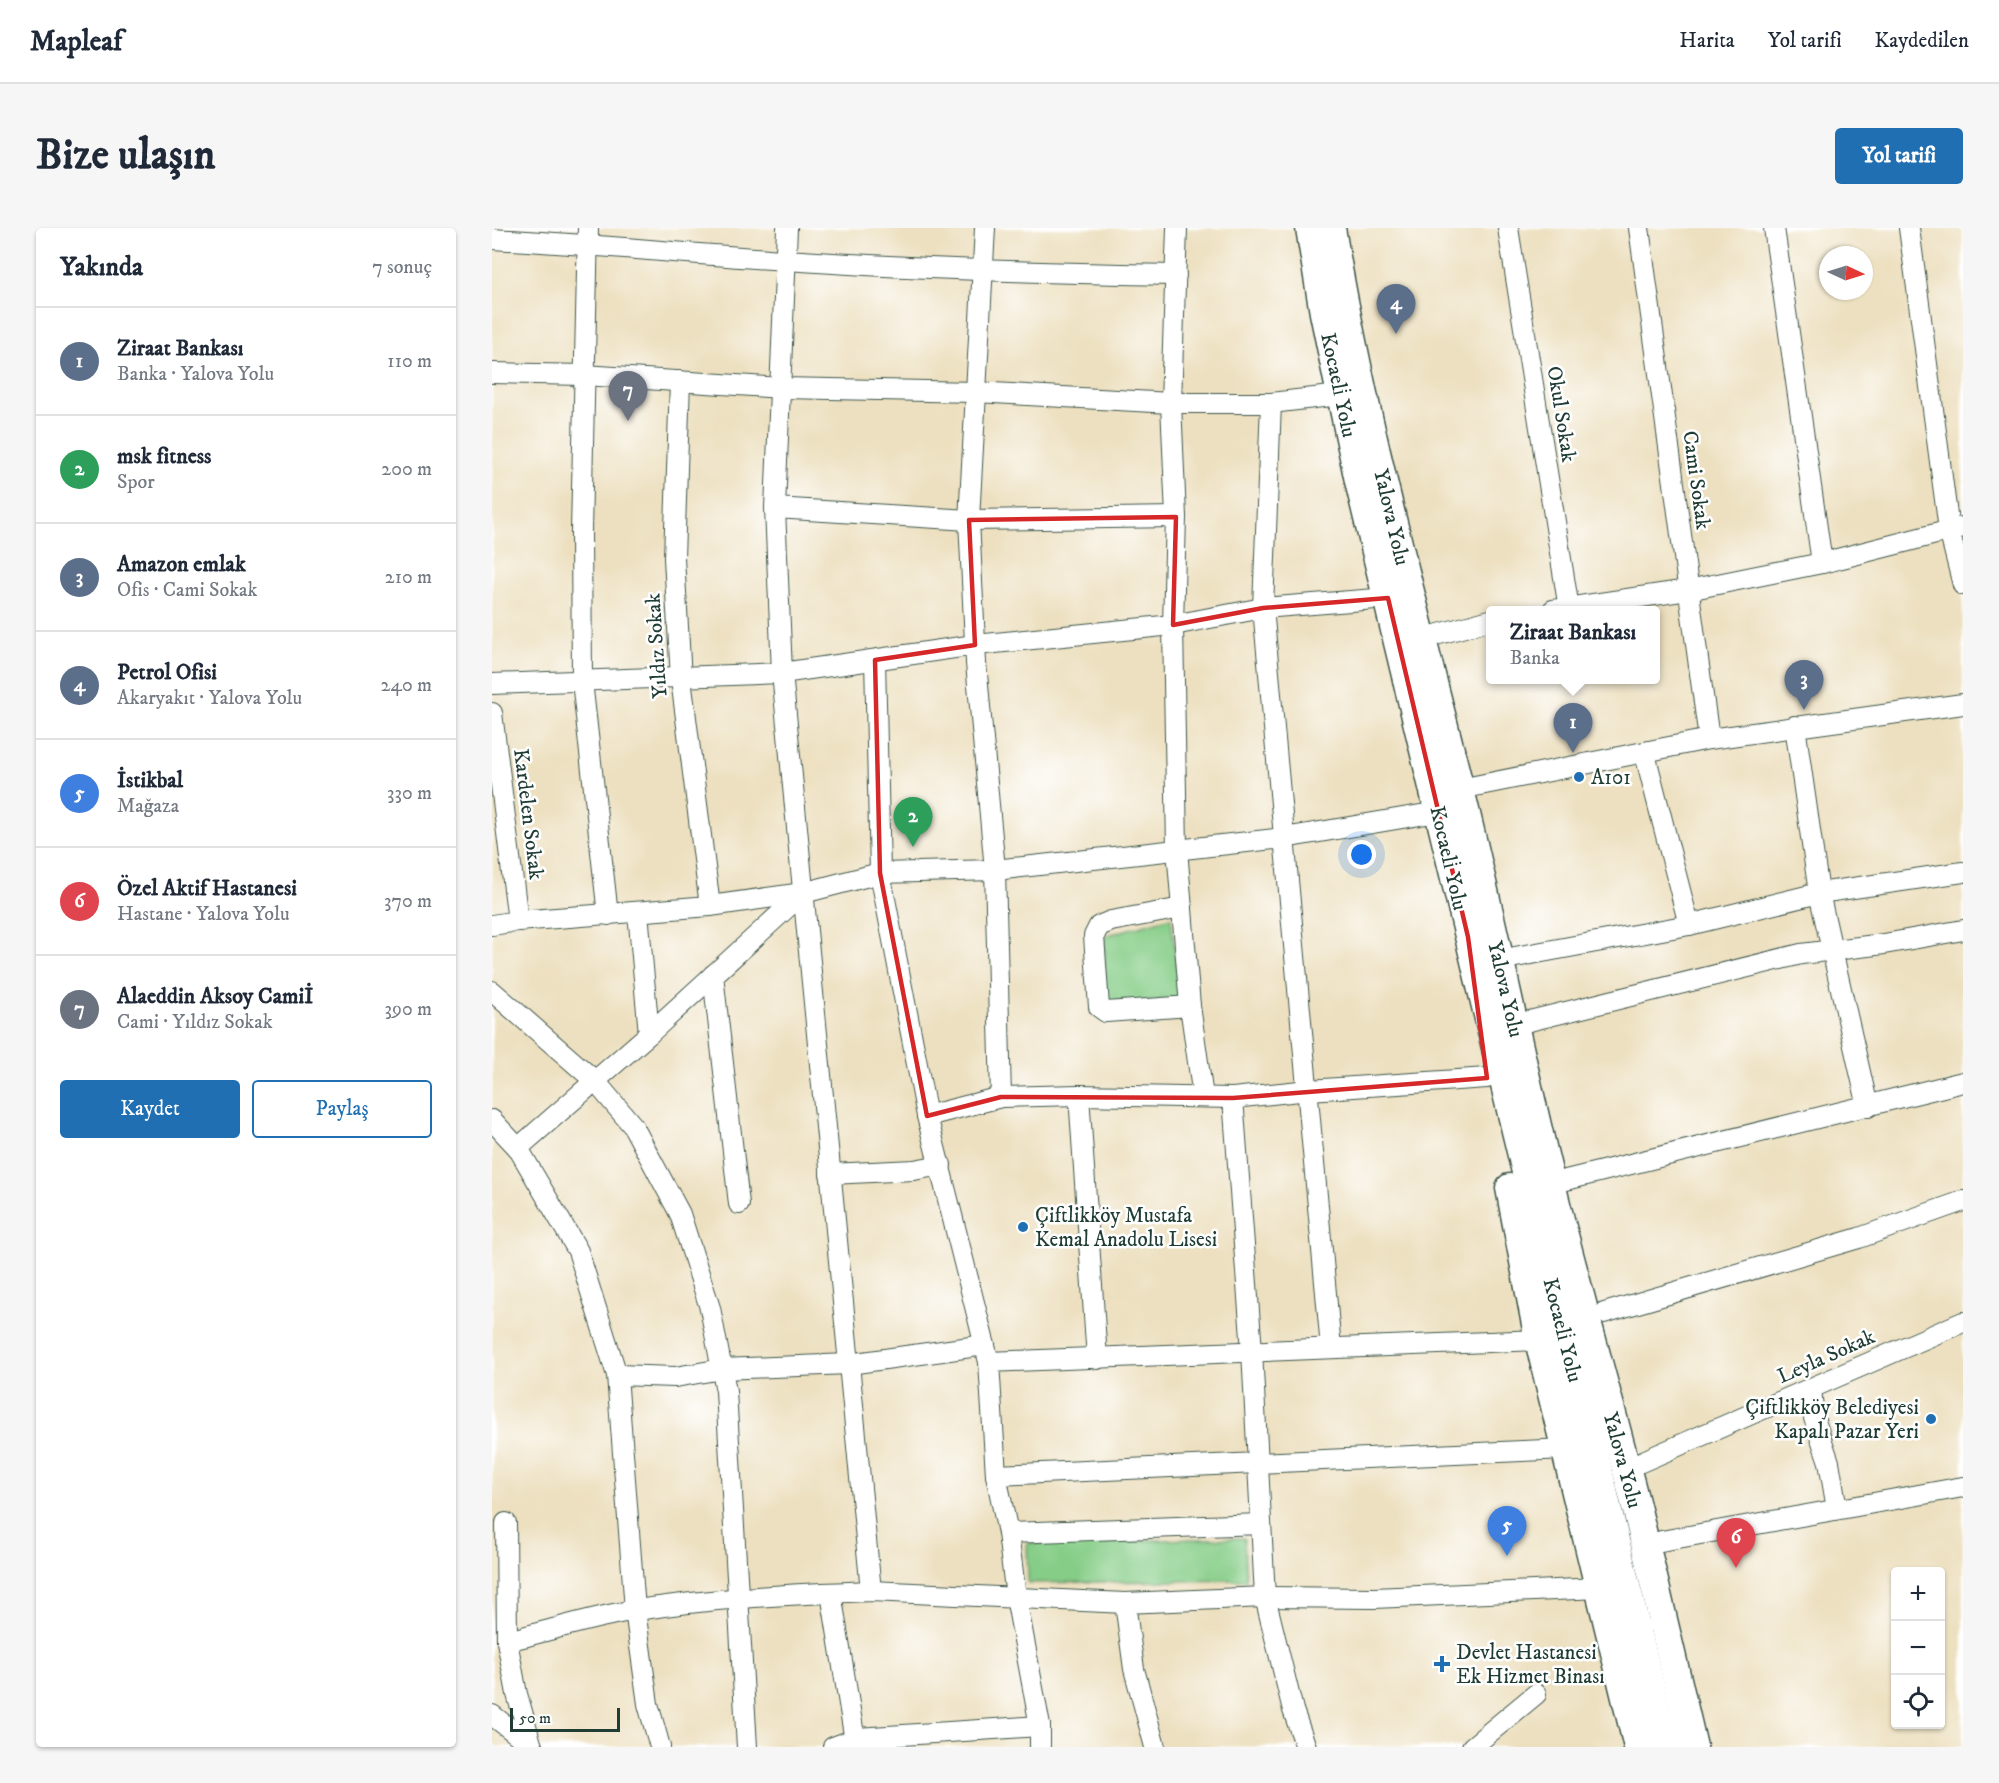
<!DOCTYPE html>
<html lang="tr">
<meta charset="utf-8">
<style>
body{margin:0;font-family:"IM FELL DW Pica",serif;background:#f6f6f7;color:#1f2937}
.controls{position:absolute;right:18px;bottom:18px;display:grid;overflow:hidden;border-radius:6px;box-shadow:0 2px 4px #0004}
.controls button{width:54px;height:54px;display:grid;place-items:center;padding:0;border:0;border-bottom:2px solid #e0e1e3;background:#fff;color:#1f2937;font:30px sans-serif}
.compass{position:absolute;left:1327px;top:18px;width:54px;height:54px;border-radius:50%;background:#fff;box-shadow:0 2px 4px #0004;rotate:94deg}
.scale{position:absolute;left:18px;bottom:15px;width:110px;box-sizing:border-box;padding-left:6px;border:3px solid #1f3d34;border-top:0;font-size:16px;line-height:21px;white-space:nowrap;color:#1f3d34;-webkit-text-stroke:4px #fff;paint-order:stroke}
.you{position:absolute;left:870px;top:627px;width:21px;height:21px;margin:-15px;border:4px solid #fff;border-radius:50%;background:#1a73e8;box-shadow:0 0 0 9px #1a73e833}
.badge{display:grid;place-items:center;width:39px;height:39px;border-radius:50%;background:#1f6fb2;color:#fff;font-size:20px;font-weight:700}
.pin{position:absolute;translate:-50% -50px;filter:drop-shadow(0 2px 3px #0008)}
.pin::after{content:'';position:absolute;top:32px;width:21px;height:18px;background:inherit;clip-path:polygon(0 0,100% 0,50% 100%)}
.popup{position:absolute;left:994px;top:378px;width:174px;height:78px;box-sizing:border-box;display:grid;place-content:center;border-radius:6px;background:#fff;filter:drop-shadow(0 2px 4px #0005);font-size:20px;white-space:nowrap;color:#747a83}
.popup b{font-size:22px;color:#1f2937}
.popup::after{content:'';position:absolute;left:50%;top:100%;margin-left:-12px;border:12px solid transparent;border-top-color:#fff}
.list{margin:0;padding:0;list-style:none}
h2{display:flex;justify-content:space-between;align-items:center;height:78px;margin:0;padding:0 24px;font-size:26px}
h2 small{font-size:20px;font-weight:400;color:#747a83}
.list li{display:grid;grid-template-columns:39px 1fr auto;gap:18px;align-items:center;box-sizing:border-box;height:108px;padding:0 24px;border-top:2px solid #e0e1e3}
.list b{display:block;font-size:22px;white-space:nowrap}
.list p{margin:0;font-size:20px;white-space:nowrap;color:#747a83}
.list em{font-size:20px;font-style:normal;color:#747a83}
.actions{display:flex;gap:12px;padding:18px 24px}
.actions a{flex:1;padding:14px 0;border:2px solid #1f6fb2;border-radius:6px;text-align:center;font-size:21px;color:#1f6fb2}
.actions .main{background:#1f6fb2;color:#fff}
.icon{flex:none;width:33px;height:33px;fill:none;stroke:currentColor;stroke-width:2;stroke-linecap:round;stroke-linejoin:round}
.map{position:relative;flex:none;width:1471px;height:1519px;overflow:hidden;border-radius:6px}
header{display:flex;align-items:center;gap:36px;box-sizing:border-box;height:84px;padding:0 30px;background:#fff;border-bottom:2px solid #e0e1e3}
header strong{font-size:28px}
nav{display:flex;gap:33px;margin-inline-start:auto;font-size:21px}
.intro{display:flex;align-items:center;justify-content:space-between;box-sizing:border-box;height:144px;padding:0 36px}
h1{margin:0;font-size:42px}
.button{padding:15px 27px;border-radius:6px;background:#1f6fb2;color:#fff;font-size:21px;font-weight:700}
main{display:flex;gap:36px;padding:0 36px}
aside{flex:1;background:#fff;border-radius:6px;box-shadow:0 2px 4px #0004}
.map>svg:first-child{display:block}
</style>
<header>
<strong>Mapleaf</strong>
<nav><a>Harita</a><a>Yol tarifi</a><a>Kaydedilen</a></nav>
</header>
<div class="intro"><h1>Bize ulaşın</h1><a class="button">Yol tarifi</a></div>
<main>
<aside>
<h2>Yakında<small>7 sonuç</small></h2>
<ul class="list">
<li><span class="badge" style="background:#5c6f8a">1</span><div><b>Ziraat Bankası</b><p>Banka · Yalova Yolu</p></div><em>110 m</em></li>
<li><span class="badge" style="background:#2e9e5b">2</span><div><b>msk fitness</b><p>Spor</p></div><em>200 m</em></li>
<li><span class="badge" style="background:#5c6f8a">3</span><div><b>Amazon emlak</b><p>Ofis · Cami Sokak</p></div><em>210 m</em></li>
<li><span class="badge" style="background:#5c6f8a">4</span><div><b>Petrol Ofisi</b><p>Akaryakıt · Yalova Yolu</p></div><em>240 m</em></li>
<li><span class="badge" style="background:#3f7fe0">5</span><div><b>İstikbal</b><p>Mağaza</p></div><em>330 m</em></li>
<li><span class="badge" style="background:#e0444e">6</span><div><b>Özel Aktif Hastanesi</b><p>Hastane · Yalova Yolu</p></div><em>370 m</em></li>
<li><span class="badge" style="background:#6b7280">7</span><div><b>Alaeddin Aksoy Camiİ</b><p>Cami · Yıldız Sokak</p></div><em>390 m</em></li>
</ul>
<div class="actions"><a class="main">Kaydet</a><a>Paylaş</a></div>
</aside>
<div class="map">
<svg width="1471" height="1519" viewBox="0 0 1471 1519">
<rect width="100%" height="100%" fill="#fff"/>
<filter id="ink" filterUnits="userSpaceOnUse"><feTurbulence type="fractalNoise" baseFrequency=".0167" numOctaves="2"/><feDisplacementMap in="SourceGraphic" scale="12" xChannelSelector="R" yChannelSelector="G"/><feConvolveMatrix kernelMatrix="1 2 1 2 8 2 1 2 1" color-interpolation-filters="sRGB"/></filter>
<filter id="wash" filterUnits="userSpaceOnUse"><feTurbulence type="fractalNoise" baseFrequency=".008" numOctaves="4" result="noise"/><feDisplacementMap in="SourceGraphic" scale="24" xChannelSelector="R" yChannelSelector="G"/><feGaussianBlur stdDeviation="1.35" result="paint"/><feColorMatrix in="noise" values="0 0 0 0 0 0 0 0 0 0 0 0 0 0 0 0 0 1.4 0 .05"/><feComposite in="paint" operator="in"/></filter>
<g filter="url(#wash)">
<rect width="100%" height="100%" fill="#ede0c0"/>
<g fill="#86cd87" stroke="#52855e" stroke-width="1.5">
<polygon points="679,689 688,771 613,777 612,708"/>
<polygon points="752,1310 754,1352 536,1355 535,1315"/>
</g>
</g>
<g filter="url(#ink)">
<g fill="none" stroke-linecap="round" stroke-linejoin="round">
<g stroke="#3e5549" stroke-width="22">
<g id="minor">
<polyline points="96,0 89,303 90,453 116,687"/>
<polyline points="295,0 283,280 290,445 379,1363"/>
<polyline points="493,0 477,292 484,435 503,642 509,869"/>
<polyline points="685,0 679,175 684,289 681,397 685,621 698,778 711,869"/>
<polyline points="1016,0 1077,381"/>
<polyline points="1147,0 1217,511"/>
<polyline points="1282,0 1330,335"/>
<polyline points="1417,0 1457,302 1471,357"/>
<path d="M0,11c98,5 196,15 294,21 129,9 260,13 390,15"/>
<polyline points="0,145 92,147 290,160 483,164 679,175 779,175 848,167"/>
<polyline points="188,153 182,330 189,451 218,678"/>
<polyline points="779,175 771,380 839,1120"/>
<polyline points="283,280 477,292 684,289"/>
<polyline points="1061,382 1196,362 1330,335 1471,299"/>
<polyline points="929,411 998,392"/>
<polyline points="383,432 388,645 435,888 497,1134 504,1247 516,1305 524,1369 548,1498 548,1519"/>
<polyline points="0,456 290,445 483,417 681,397 771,380 896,370"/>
<polyline points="0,485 26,693"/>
<polyline points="1303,498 1327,665 1376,879"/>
<polyline points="1153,526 1197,697"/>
<polyline points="968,561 1217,511 1471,476"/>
<polyline points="690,680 619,693 607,698 602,708 607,779 614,784 698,778"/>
<polyline points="146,684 157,806"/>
<polyline points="0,697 26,693 218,678 311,665 388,645 503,642 792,610 946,584"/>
<polyline points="1007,732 1197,697 1327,665 1471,644"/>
<polyline points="221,747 247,976"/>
<polyline points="0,763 103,853 141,898 188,986 218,1080 234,1163 255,1519"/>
<polyline points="1021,797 1309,726 1392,716 1471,702"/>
<polyline points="587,867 605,1131"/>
<polyline points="741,870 760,1123 773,1369 801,1482 814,1519"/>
<polyline points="435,888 509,869 587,867 741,870 817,862 995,850"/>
<polyline points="0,892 26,920 86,1023 125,1147 143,1382 156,1476 168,1519"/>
<polyline points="26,920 157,806 311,665"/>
<polyline points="338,946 422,942 449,937"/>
<polyline points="1074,952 1471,854"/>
<polyline points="1112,1085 1367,1010 1471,973"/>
<polyline points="497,1134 1047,1112"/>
<polyline points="125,1147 183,1149 230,1141 357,1136 493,1117"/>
<polyline points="1319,1161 1322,1190 1337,1234 1345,1281"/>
<polyline points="1149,1234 1471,1094"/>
<polyline points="504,1247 1074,1221"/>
<polyline points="14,1295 15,1413 25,1466 40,1519"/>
<polyline points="516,1305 769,1296"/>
<polyline points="1169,1313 1471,1259"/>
<polyline points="339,1365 364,1519"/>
<polyline points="633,1375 642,1441 663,1519"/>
<path d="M15,1413c43,-10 87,-25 130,-31 78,-12 156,-16 234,-19l254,12 140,-6 109,1 225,-10"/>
<polyline points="0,1487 40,1518"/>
<polyline points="341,1519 365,1510 548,1498"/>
<polyline points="980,1519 1044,1466"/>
</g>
</g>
<g stroke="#3e5549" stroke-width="31">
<g id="highway">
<polyline points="818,0 832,85 867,253 1173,1519"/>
<path d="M839,0c31,189 82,373 128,558 34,135 60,271 94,406 27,109 59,217 86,326 18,76 36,153 54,229"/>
<polyline points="1018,960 1047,1112 1146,1519"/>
</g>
</g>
<use href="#minor" stroke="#fff" stroke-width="20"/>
<use href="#highway" stroke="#fff" stroke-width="28"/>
</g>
</g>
<path fill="none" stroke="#d62828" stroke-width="4.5" stroke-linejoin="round" d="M684,289l-3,108 90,-17 125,-10 80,339 19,141 -254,20 -232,-1 -74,19 -47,-243 -5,-213 100,-15 -6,-125z"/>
<g fill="#1f6fb2" stroke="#fff" stroke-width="2">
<circle cx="1087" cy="549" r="6"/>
<circle cx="531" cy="999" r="6"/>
<circle cx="1439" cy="1191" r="6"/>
<path d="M947 1427h6v6h6v6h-6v6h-6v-6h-6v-6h6z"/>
</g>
<g text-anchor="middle" stroke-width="5" stroke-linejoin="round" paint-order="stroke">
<g font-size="21" fill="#1f3d34" stroke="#fff">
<text transform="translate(847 157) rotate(78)" y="7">Kocaeli̇ Yolu</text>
<text transform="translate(1070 186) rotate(81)" y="7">Okul Sokak</text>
<text transform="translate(1205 252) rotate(82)" y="7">Cami Sokak</text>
<text transform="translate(900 289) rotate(77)" y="7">Yalova Yolu</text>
<text transform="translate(164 418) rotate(-94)" y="7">Yıldız Sokak</text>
<text transform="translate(37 586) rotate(83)" y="7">Kardelen Sokak</text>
<text transform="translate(957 630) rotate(77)" y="7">Kocaeli̇ Yolu</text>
<text transform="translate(1014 761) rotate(77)" y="7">Yalova Yolu</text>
<text transform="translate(1071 1102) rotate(76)" y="7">Kocaeli̇ Yolu</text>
<text transform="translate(1334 1128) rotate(-24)" y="7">Leyla Sokak</text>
<text transform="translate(1131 1232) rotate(75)" y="7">Yalova Yolu</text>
</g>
<g font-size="21" fill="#1f3d34" stroke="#fff" text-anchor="start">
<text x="1099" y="556">A101</text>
<text x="543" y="994">Çiftlikköy Mustafa<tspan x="543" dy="24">Kemal Anadolu Lisesi</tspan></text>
<text x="1427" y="1186" text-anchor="end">Çiftlikköy Belediyesi<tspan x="1427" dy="24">Kapalı Pazar Yeri</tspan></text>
<text x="964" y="1431">Devlet Hastanesi<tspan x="964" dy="24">Ek Hizmet Binası</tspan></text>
</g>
</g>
</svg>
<div class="controls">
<button>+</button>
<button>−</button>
<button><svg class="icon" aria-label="locate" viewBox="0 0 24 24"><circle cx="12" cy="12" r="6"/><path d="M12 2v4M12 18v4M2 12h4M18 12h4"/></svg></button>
</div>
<svg class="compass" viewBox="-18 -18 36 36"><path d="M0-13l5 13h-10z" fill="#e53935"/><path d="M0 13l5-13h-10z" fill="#747a83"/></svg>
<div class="scale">50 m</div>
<div class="you"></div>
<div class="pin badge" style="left:1081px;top:525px;background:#5c6f8a">1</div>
<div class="popup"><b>Ziraat Bankası</b>Banka</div>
<div class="pin badge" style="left:421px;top:619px;background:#2e9e5b">2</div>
<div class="pin badge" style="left:1312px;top:482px;background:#5c6f8a">3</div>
<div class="pin badge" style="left:904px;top:106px;background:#5c6f8a">4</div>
<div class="pin badge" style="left:1015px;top:1328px;background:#3f7fe0">5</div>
<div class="pin badge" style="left:1244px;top:1340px;background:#e0444e">6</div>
<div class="pin badge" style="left:136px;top:193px;background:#6b7280">7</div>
</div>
</main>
